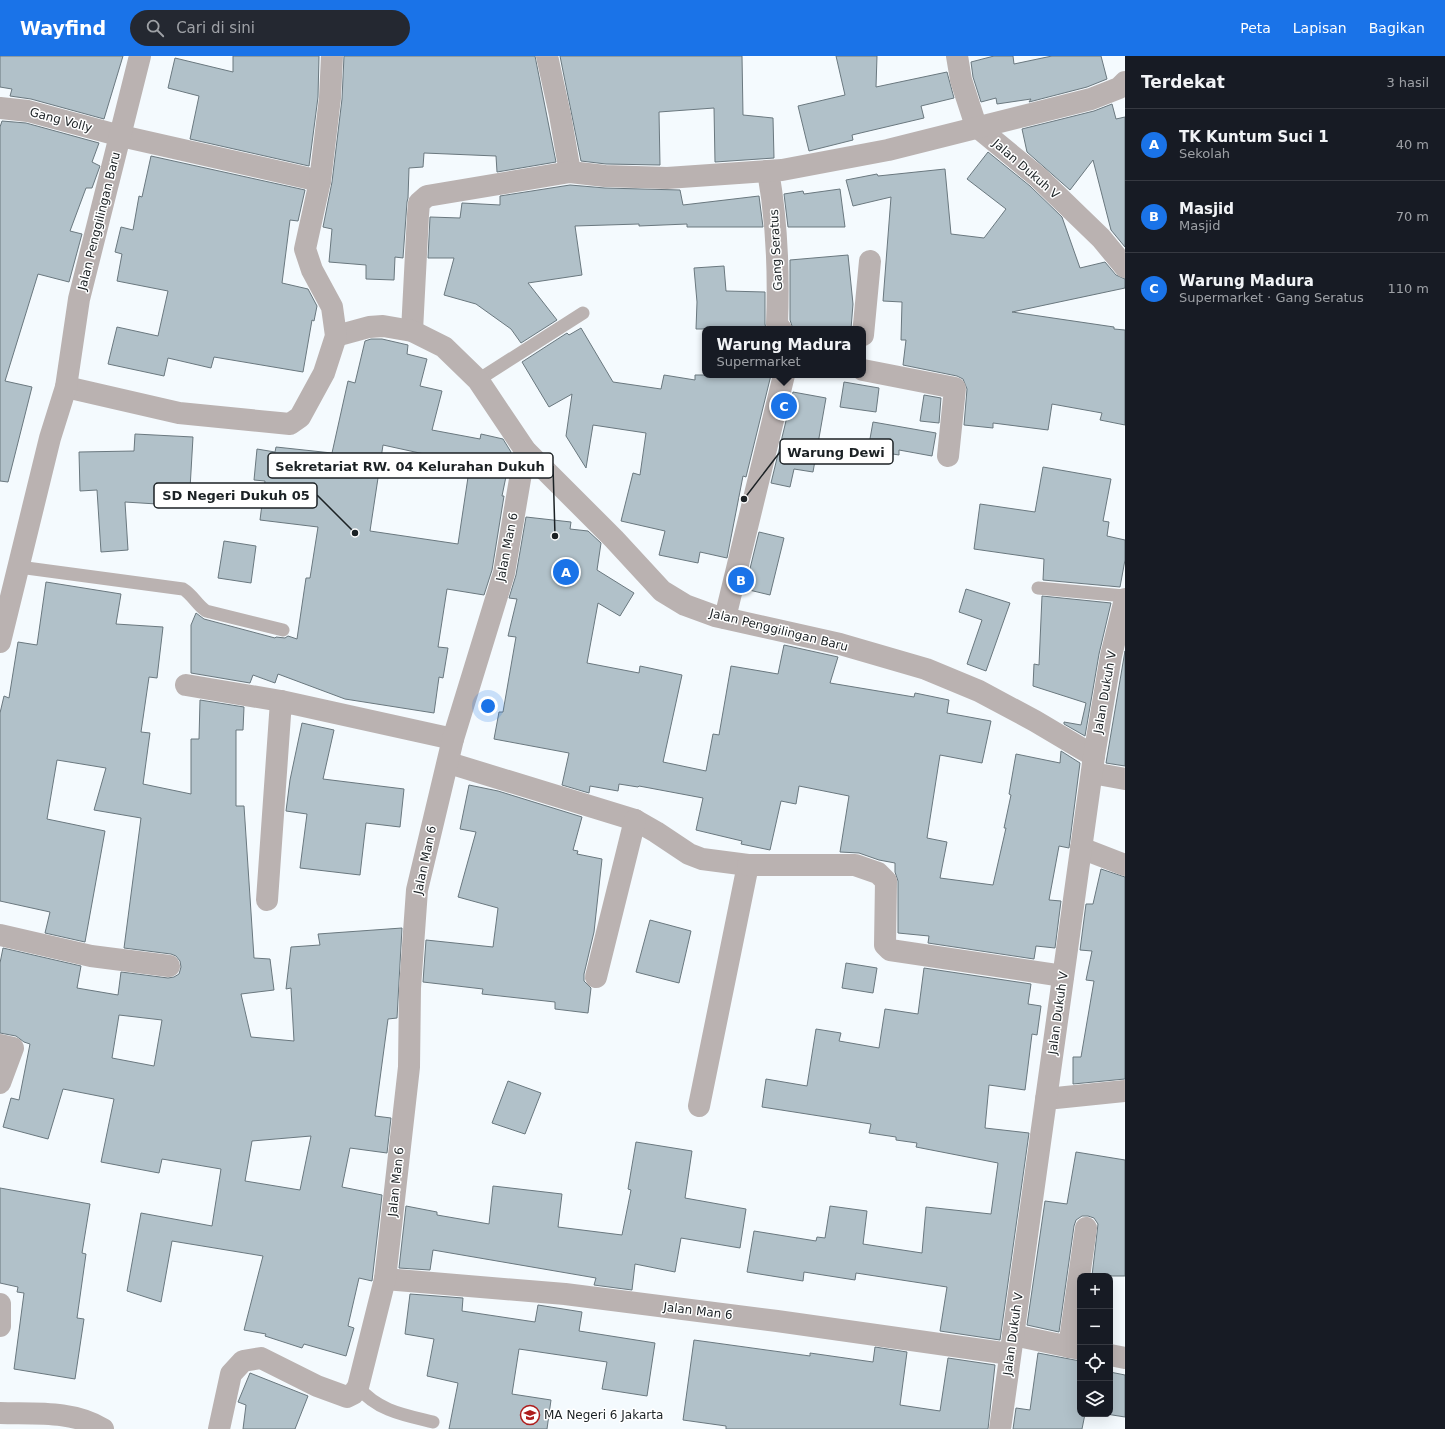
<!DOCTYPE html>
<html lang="id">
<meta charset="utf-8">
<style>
body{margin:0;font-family:"DejaVu Sans",sans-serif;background:#242831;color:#f1f3f6}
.controls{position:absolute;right:12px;bottom:12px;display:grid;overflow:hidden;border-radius:8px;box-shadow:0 4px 16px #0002}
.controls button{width:36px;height:36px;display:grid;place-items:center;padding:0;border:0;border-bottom:1px solid #363941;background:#171b24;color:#f1f3f6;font:20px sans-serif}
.you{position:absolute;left:488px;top:650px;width:14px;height:14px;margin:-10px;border:3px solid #fff;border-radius:50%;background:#1a73e8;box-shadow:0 0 0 6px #1a73e833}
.badge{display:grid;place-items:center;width:26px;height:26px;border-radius:50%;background:#1a73e8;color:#fff;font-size:13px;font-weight:700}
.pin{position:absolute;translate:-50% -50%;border:2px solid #fff;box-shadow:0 1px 4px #0006}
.popup{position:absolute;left:702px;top:270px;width:164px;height:52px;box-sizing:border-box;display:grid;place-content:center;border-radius:8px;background:#171b24;filter:drop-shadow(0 1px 3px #0005);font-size:13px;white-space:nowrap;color:#9ea1a6}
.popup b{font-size:15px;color:#f1f3f6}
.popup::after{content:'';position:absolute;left:50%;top:100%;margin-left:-8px;border:8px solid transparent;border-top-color:#171b24}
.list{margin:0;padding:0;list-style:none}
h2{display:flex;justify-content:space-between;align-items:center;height:52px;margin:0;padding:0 16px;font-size:17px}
h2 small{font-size:13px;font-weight:400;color:#9ea1a6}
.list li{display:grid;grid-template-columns:26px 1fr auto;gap:12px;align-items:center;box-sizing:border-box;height:72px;padding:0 16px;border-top:1px solid #363941}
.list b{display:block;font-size:15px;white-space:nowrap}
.list p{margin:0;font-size:13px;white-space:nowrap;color:#9ea1a6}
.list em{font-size:13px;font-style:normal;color:#9ea1a6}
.icon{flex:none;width:22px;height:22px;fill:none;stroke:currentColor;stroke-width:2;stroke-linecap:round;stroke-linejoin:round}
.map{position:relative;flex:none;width:1125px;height:1373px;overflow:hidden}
header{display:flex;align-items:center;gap:24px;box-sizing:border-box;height:56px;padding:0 20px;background:#1a73e8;color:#fff}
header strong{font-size:19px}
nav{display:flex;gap:22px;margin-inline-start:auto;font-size:14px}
.search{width:280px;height:36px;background:#242831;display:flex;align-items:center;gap:10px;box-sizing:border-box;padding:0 14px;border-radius:22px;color:#9ea1a6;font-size:15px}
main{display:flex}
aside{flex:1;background:#171b24}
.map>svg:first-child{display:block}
</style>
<header>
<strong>Wayfind</strong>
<div class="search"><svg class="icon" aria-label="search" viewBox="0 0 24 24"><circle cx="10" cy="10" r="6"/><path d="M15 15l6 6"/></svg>Cari di sini</div>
<nav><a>Peta</a><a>Lapisan</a><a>Bagikan</a></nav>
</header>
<main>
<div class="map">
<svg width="1125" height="1373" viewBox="0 0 1125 1373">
<rect width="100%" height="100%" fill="#f4fafe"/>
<g fill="#b1c1c9" stroke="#6a787f" fill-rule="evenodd">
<polygon points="0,0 123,0 104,63 31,43 10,40 12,33 0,31"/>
<polygon points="233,0 319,0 318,41 309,110 190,83 199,40 168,32 175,2 233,16"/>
<polygon points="344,0 535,0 556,106 497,116 496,100 424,97 423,111 409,112 408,142 407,146 403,202 395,201 394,224 366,223 366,209 329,206 332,173 323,171 332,126 342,43"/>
<polygon points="560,0 742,0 743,59 773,62 774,102 715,106 714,52 659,56 660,109 606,108 581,105"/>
<polygon points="836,0 877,0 876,31 947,16 954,42 921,50 924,62 852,79 853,84 809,95 798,50 845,39"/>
<polygon points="994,0 1013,0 1014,8 1052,0 1101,0 1107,23 1087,31 1029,46 1031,43 997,48 996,42 981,46 973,21 971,6"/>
<polygon points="1112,48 1116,63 1125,61 1125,191 1111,174 1093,104 1070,134 1027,96 1022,73 1094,55"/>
<polygon points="2,65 26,67 99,87 92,106 100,110 92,132 86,132 70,175 82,178 69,226 38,218 5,325 32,331 8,426 0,425 0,71"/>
<polygon points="988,96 1030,130 1062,161 1080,212 1105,206 1116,219 1125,223 1125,232 1012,256 1114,271 1114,273 1125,274 1125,369 1100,364 1102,357 1052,348 1048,374 993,367 993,372 964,369 967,333 963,323 957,320 903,309 906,284 901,284 902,246 883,245 891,141 853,150 846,124 877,118 878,120 945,113 951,178 984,182 1006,153 967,123"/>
<polygon points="151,100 305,134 298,165 290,164 282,227 308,233 317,250 314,265 312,264 303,316 214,301 211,312 168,302 164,320 108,308 117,271 158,280 168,235 117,225 122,198 115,196 121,171 133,174 139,140 142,141"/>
<polygon points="570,129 605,132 680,134 683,149 759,140 763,171 687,171 687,168 639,170 639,168 575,170 582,219 528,227 557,264 521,287 511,273 476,248 444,239 454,202 428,202 430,161 460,162 462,147 500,149 500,140"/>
<polygon points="840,133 845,171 788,171 784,138 803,135 804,138"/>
<polygon points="848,199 853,248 851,273 793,273 790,264 790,204"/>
<polygon points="724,210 726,235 765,236 765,268 766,273 696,273 697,246 694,212"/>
<polygon points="581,272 613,326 661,333 664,319 695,324 695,319 771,319 746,421 743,420 727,502 700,496 698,507 659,499 665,475 621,465 633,417 640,419 646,377 593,369 586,412 566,380 572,338 549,351 522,306 567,277 569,279"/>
<path d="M371,283h11l26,6 -1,9 20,5 -7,27 22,5 -10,39 48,9 1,-5 22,5 8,13 -9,44h2l-12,74 -8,25 -37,-6 -9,58 10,1 -5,30 -4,-1 -5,36 -89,-14 -67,-25 -3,9 -22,-8 -3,8 -59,-10v-48l5,-12 8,6 71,19 1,-1 9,1 3,-2 9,3 9,-61h4l8,-51 -58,-7 5,-39 -11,-1 3,-31 18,3 1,-5 56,6 16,-72 7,2 10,-42zM383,389l87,19 -12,80 -88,-13z"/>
<polygon points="844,326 879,332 876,356 840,351"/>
<polygon points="793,336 826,342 813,416 794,413 790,431 771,427"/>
<polygon points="924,339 941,342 939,367 920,365"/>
<polygon points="873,366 936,377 932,400 899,394 899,399 868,394"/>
<polygon points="135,378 193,381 189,450 125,446 128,494 101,496 97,434 80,435 79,396 134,395"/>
<polygon points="1043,411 1111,423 1103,465 1109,466 1107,480 1125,484 1125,504 1120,531 1043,524 1044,503 974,493 980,448 1035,456"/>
<polygon points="526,461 571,466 570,473 588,475 601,487 597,514 634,537 620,560 598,547 587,607 639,617 640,610 682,619 663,706 706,715 713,678 719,679 731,610 778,618 784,589 838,601 830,627 914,641 915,637 949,644 947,657 991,665 982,707 940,699 927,782 947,786 940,822 993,829 1006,772 1004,772 1011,739 1009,738 1016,698 1060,707 1061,695 1080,707 1069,792 1059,790 1049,844 1061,845 1055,892 1036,890 1034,903 928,887 929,880 898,877 898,825 895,816 895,807 879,804 859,797 840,796 849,740 799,730 796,748 781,745 770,794 741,788 742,785 696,774 703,742 639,730 638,731 619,728 618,735 590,730 589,737 562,729 569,697 494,683 499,656 503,656 516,581 508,580 517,543 509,542 516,519"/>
<polygon points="759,476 784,482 770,539 745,533"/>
<polygon points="224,485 256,490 251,527 218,522"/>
<path d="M46,526l75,12 -5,30 47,3 -6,51 -8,-1 -8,55 9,1 -7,51 48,10v-55h8l1,-39 44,7 -1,23h-7v76h8l10,152 16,1 4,31 -33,4 10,43 43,4 -3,-53 -5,1 5,-42 29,-2 -2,-11 84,-6 -5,90 -9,1 -13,97 16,2 -4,35 -37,-5 -8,39 40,8 -10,86 -13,-3 -11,48 6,2 -8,28 -42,-12 -2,4 -37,-12 1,-2 -22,-4 19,-74 -91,-15 -11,61 -34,-11 14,-78 71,13 9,-57 -59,-10 -3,14 -58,-11 13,-63 -51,-10 -15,50 -45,-12 8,-29 8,2 11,-56 -6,-2 -8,-6 -16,-3v-70l3,-15 78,18 -4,22 41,7 3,-23 47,6 6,-1 5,-3 2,-7 -1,-6 -4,-5 -5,-2 -47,-6 17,-130 -47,-8 12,-42 -49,-8 -10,59 58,12 -20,111 -40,-9 5,-21 -50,-11v-188l4,-17 5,2 9,-56 19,3zM119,959l43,5 -8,46 -42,-8zM311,1080l-11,54 -55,-9 7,-40z"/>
<polygon points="966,533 1010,547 986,615 967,608 982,564 959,556"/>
<polygon points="1042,540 1111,547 1099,598 1085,680 1064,668 1064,666 1081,669 1086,647 1033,630 1034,608 1039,609"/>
<polygon points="1125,595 1125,710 1106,707"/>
<polygon points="302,667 334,674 323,723 404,733 400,771 366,767 360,819 300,812 307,758 286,755 290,724"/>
<polygon points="469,729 498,735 582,761 573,794 578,795 577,798 602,803 594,876 584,918 584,925 591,932 588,957 555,953 555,946 482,938 483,933 423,926 426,884 493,891 498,852 458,841 476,776 460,773"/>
<polygon points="1101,813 1125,821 1125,1023 1073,1028 1073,1001 1081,1001 1094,925 1086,924 1092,895 1080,894 1086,848 1093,848"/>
<polygon points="650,864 691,875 679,927 636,916"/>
<polygon points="846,907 877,912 873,937 842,932"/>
<polygon points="924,912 1031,928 1028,948 1041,950 1037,979 1032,978 1025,1034 989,1029 985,1072 1029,1077 1000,1284 940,1275 947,1231 856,1217 855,1224 804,1216 803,1225 747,1216 754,1175 816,1185 817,1181 825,1182 830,1150 867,1155 863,1188 922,1197 926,1151 991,1158 998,1107 916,1091 917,1087 896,1084 896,1081 869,1077 871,1068 762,1051 766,1023 807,1030 816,973 841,977 839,985 879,992 885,953 918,958"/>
<polygon points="508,1025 541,1037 525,1078 492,1067"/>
<polygon points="636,1086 692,1095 685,1142 746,1153 740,1192 681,1182 675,1216 635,1208 632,1234 594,1229 596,1222 433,1194 430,1214 399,1212 406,1150 437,1156 437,1159 489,1168 493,1130 562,1138 558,1171 622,1179 631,1134 628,1133"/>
<polygon points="1076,1096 1125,1104 1125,1220 1092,1220 1098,1168 1094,1162 1088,1160 1082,1160 1076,1164 1074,1170 1059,1276 1027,1269 1045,1145 1067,1148"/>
<polygon points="0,1132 90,1148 82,1197 86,1198 77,1262 84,1263 75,1323 14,1313 24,1237 17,1236 18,1231 0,1227"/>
<polygon points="410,1238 463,1242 462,1255 535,1266 538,1249 582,1256 579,1275 655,1287 647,1340 602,1333 607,1306 519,1293 512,1338 551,1344 547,1373 449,1373 458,1327 427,1320 434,1283 405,1278"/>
<polygon points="694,1284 810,1300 810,1297 873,1306 875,1291 907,1296 900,1349 940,1355 948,1302 995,1309 988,1373 726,1373 726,1370 683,1364"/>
<polygon points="1038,1297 1080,1305 1080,1358 1085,1358 1082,1373 1013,1373 1016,1352 1030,1354"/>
<polygon points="1110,1316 1125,1319 1125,1361 1106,1358 1110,1358"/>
<polygon points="250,1317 308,1340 295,1373 243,1373 246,1349 238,1346"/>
</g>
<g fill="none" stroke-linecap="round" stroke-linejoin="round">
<g stroke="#bab2b1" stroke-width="13">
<polyline points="478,324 583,257"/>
<path d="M19,511l164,22c10,6 13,15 23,22l77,19"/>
<polyline points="1038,532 1125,540"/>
<path d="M358,1331c20,24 46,28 75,35"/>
</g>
<g stroke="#bab2b1" stroke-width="22">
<polyline points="547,0 560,59 570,116"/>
<polyline points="957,0 961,24 976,70 1038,121 1101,182 1125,211"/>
<polyline points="0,52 28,55 121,80 320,125"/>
<path d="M768,115c9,51 11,102 9,153l4,5"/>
<polyline points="412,275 418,159 419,147 427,140 570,116 605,120 667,122 782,114 888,94 1091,43 1119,32 1125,26"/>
<polyline points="863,279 870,205"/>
<polyline points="336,280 369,271 383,270 412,275 444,291 478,324 525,394 614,483 662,535 685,549 715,560 840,588 926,613 979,635 1035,665 1094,700"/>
<polyline points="863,314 955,332 948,400"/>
<polyline points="66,331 179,357 290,368 300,361 324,317 336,280 332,251 312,214 305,193 320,125 330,42 332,0"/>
<polyline points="725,562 784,319"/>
<polyline points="0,586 50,382 66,331 79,243 140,0"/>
<polyline points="186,629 281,645"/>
<polyline points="449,707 635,764 656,776 689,798 702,803 748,809 699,1050"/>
<polyline points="1092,717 1125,723"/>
<polyline points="1081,792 1125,809"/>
<polyline points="748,809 855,809 878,817 886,825 885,889 890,894 1063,920"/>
<polyline points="267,844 281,645 453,683"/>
<polyline points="0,879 91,900 169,910"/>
<polyline points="596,921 635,764"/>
<polyline points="0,989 13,992 0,1027"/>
<polyline points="1046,1043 1125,1035"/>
<polyline points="385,1223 565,1238 777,1265 1010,1298"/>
<polyline points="0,1248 0,1270"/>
<polyline points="1013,1279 1080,1293"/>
<polyline points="1069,1291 1086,1172"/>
<polyline points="1110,1299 1125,1302"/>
<path d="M0,1357c34,1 73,-3 103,16"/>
<polyline points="219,1373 231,1318 243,1305 261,1302 317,1330 347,1341 353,1338 358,1331 385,1223 409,1011 410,932 417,834 453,683 504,517 525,394"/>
<polyline points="1000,1373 1094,700 1111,600 1125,543"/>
</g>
</g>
<defs>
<g id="school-ring" transform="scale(1)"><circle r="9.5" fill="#fff" stroke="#ae1d1c" stroke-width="1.5"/><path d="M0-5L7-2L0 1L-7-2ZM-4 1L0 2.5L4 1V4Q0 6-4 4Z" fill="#ae1d1c"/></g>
</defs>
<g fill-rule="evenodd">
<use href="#school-ring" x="530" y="1359"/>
</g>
<g text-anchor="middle" stroke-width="3" stroke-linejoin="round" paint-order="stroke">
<g font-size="12" fill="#1b2124" stroke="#fff">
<text transform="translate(61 64) rotate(15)" y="4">Gang Volly</text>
<text transform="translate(1026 113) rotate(41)" y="4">Jalan Dukuh V</text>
<text transform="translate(99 165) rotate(-76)" y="4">Jalan Penggilingan Baru</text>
<text transform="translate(776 194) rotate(-93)" y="4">Gang Seratus</text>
<text transform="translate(507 491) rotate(-79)" y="4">Jalan Man 6</text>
<text transform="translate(779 574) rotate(14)" y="4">Jalan Penggilingan Baru</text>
<text transform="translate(1105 636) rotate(-80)" y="4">Jalan Dukuh V</text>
<text transform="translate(425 804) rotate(-78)" y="4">Jalan Man 6</text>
<text transform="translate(1058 957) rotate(-82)" y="4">Jalan Dukuh V</text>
<text transform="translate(396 1126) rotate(-84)" y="4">Jalan Man 6</text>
<text transform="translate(698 1255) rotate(7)" y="4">Jalan Man 6</text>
<text transform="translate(1013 1278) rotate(-82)" y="4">Jalan Dukuh V</text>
</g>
<g font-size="12" fill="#1b2124" stroke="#fff" text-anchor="start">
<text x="544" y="1363">MA Negeri 6 Jakarta</text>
</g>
</g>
<path fill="none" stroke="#1b2124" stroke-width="1.5" d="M744 443L780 396M555 480L553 410M355 477L317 439"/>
<g fill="#1b2124" stroke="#fff" stroke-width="1.5">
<circle cx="744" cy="443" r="4"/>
<circle cx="555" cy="480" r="4"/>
<circle cx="355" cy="477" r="4"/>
</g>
<g fill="#fff" stroke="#1b2124" stroke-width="1.5">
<rect x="780" y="383" width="113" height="25" rx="4"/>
<rect x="268" y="397" width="285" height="25" rx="4"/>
<rect x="154" y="427" width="163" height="25" rx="4"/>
</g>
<g font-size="13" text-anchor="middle" font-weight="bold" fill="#1b2124">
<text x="836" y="401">Warung Dewi</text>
<text x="410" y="415">Sekretariat RW. 04 Kelurahan Dukuh</text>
<text x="236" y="444">SD Negeri Dukuh 05</text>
</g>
</svg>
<div class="controls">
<button>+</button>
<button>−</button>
<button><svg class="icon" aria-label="locate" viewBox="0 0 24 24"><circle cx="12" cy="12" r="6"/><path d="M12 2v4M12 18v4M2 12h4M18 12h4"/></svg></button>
<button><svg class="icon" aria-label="layers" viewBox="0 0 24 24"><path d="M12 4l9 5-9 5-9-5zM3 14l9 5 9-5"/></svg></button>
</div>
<div class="you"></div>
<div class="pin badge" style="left:566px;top:516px">A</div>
<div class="pin badge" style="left:741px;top:524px">B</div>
<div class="pin badge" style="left:784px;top:350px">C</div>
<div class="popup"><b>Warung Madura</b>Supermarket</div>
</div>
<aside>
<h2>Terdekat<small>3 hasil</small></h2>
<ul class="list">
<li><span class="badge">A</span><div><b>TK Kuntum Suci 1</b><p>Sekolah</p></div><em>40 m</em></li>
<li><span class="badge">B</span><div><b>Masjid</b><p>Masjid</p></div><em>70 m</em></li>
<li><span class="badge">C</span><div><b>Warung Madura</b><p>Supermarket · Gang Seratus</p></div><em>110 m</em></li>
</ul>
</aside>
</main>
